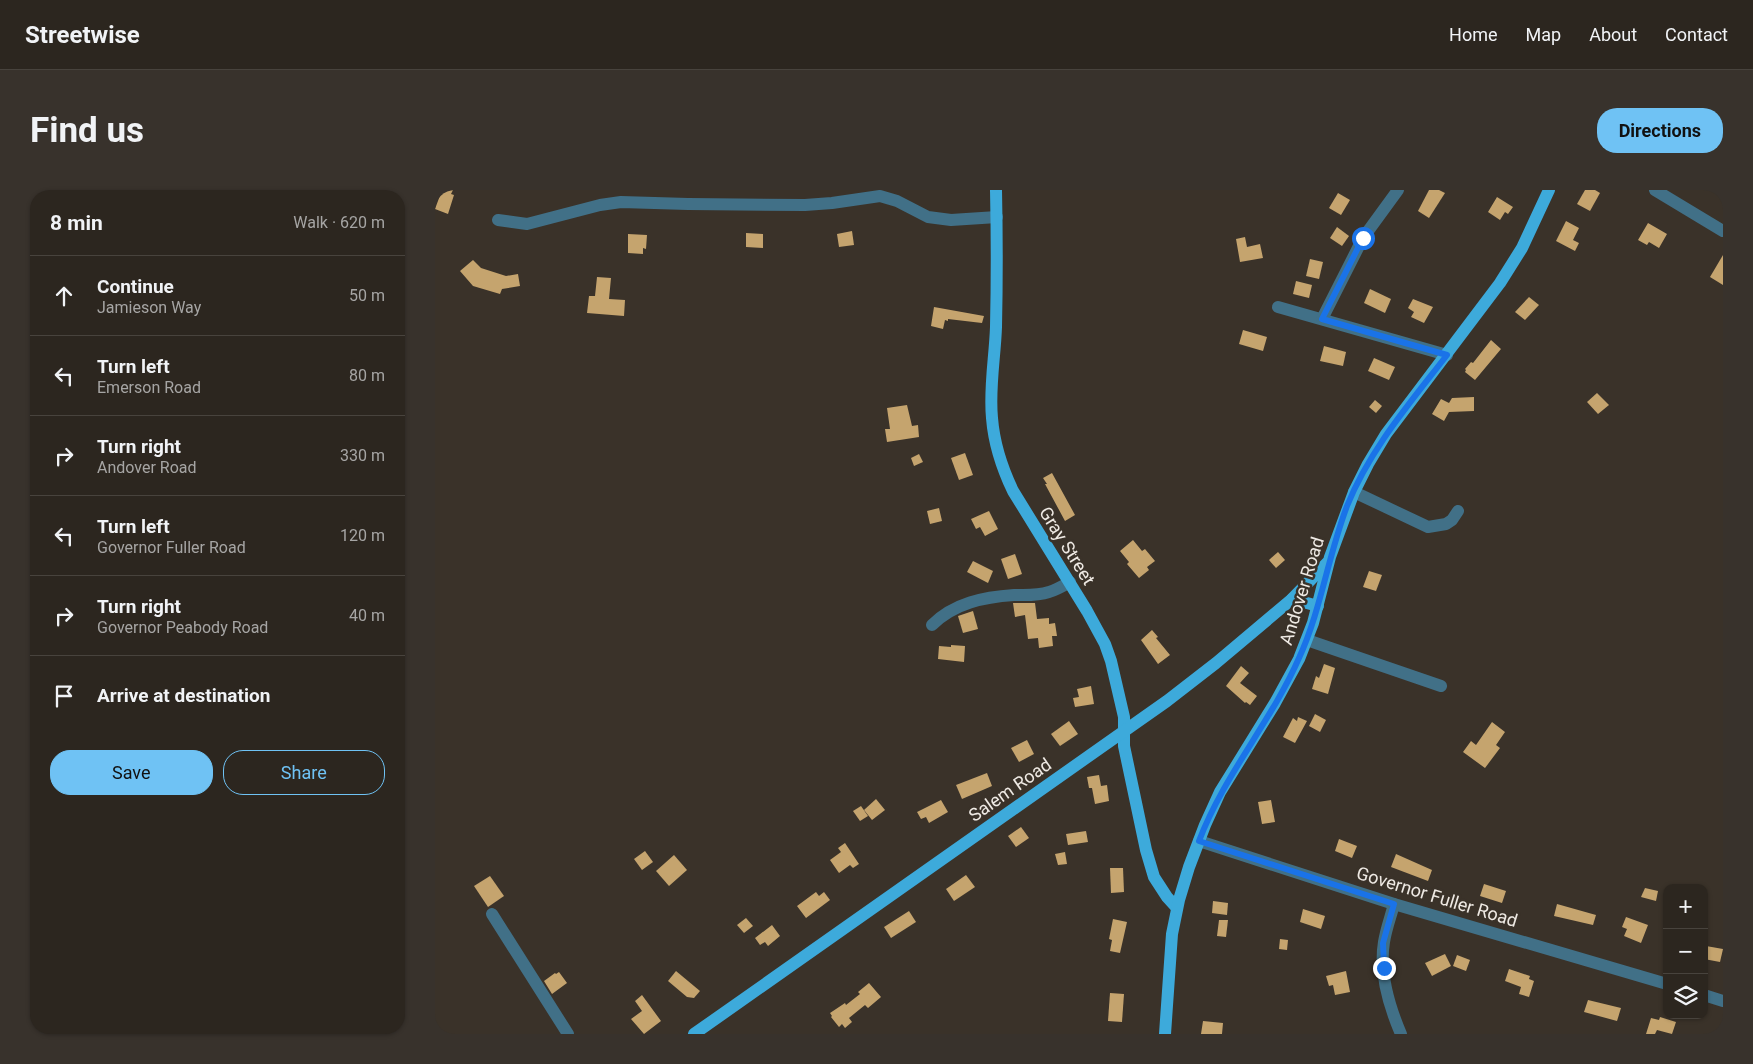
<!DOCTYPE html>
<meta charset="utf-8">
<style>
body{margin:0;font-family:Roboto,sans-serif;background:#38322c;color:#f1f3f6}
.controls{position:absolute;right:15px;bottom:15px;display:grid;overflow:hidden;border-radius:10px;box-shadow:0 1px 4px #0004}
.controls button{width:45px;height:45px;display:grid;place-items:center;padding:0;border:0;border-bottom:1px solid #48433d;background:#2c261f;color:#f1f3f6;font:25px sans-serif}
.stop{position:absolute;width:15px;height:15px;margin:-11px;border:4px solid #1a73e8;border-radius:50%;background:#fff}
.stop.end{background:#1a73e8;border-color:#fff;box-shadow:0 1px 5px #0008}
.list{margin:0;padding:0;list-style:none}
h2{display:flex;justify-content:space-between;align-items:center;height:65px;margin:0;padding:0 20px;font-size:21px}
h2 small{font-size:16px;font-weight:400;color:#a6a5a4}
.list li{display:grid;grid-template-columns:32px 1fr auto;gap:15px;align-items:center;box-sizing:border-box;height:80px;padding:0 20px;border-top:1px solid #48433d}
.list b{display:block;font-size:19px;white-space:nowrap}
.list p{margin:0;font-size:16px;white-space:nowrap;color:#a6a5a4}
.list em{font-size:16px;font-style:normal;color:#a6a5a4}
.actions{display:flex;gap:10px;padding:15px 20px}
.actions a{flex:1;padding:11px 0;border:1px solid #6fc2f4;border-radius:20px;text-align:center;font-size:18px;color:#6fc2f4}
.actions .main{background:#6fc2f4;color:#111}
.icon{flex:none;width:28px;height:28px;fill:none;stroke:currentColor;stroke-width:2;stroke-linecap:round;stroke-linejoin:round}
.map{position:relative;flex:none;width:1288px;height:844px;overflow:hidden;border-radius:20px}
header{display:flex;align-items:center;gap:30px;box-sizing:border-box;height:70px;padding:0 25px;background:#2c261f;border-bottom:1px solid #48433d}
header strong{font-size:24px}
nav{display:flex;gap:28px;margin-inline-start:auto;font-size:18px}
.intro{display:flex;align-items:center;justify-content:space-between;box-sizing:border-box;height:120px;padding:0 30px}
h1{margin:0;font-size:35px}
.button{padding:12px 22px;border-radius:20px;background:#6fc2f4;color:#111;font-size:18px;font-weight:700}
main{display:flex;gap:30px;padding:0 30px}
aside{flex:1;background:#2c261f;border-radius:20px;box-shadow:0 1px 4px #0004}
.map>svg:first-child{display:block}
</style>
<header>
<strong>Streetwise</strong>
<nav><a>Home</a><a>Map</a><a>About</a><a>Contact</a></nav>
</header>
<div class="intro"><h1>Find us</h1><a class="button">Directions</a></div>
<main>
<aside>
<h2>8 min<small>Walk · 620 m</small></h2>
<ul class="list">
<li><svg class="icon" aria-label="ahead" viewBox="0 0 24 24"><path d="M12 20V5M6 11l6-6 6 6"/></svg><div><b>Continue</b><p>Jamieson Way</p></div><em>50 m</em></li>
<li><svg class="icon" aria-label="left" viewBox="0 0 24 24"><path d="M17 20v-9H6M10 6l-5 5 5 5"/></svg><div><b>Turn left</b><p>Emerson Road</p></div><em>80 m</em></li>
<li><svg class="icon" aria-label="right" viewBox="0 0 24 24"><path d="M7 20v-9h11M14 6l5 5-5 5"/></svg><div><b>Turn right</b><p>Andover Road</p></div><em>330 m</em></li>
<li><svg class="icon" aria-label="left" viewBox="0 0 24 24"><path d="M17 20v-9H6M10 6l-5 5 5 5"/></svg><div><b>Turn left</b><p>Governor Fuller Road</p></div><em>120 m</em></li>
<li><svg class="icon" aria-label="right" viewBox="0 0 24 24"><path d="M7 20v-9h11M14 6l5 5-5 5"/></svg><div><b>Turn right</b><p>Governor Peabody Road</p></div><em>40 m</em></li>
<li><svg class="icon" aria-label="arrive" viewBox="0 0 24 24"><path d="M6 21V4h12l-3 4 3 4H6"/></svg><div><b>Arrive at destination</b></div></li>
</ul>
<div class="actions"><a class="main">Save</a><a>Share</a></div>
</aside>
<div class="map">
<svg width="1288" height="844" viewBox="0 0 1288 844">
<rect width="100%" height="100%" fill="#3a3229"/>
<g fill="#c5a46e">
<polygon points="7,0 18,0 16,4 19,5 13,24 0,19"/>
<polygon points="994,0 1004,0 1010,3 994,28 983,21"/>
<polygon points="1150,0 1160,0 1165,3 1155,21 1142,14"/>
<polygon points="903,3 915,10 906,25 894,18"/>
<polygon points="1062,7 1078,17 1073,24 1070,22 1065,30 1053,22"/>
<polygon points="1131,31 1144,38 1138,50 1144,53 1140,61 1121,51"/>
<polygon points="1213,33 1232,44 1224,58 1214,52 1212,55 1203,50"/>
<polygon points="902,37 914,46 907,56 895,48"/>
<polygon points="417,41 419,55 404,57 402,44"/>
<polygon points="311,43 328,44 328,58 311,57"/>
<polygon points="193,44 212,45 211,59 208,58 208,64 193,63"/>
<polygon points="810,47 812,57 825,54 828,68 805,72 801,49"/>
<polygon points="1288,65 1288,95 1275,87"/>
<polygon points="875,69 888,72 884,89 871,86"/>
<polygon points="38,70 46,78 71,86 83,84 85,96 67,99 65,104 38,96 25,81"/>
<polygon points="162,87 176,88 174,109 190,110 189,126 152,123 154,106 160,106"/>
<polygon points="861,91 877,95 874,108 858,104"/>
<polygon points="935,99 956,109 950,123 929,113"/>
<polygon points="1094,107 1104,115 1090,130 1080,122"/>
<polygon points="978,109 998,117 989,133 976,127 979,122 973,118"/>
<polygon points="499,117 549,126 547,133 513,129 513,131 510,130 508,139 496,136"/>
<polygon points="808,140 832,147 828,161 804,154"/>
<polygon points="1056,150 1066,159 1040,190 1030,182 1031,180 1030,179 1036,172 1038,173"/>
<polygon points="889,156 911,162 908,176 885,171"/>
<polygon points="939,168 960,177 954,190 933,181"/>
<polygon points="1162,203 1174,215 1163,224 1152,212"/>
<polygon points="1039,207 1039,221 1014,222 1009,231 997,224 1006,209 1014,213 1017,208"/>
<polygon points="940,210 947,216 941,223 934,217"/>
<polygon points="472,215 477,236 483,235 484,247 452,252 450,239 455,239 452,218"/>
<polygon points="530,263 538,285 524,290 516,268"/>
<polygon points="484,264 488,272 479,276 476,268"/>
<polygon points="617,283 640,325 630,331 610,294 612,294 608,288"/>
<polygon points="504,318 507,331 495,334 492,321"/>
<polygon points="554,321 563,339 550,346 545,337 541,339 536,329"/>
<polygon points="698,350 707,361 710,359 720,371 712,377 714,380 704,388 692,374 694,372 685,361"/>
<polygon points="843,362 850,370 841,378 834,370"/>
<polygon points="580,364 587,384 573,389 566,369"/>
<polygon points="538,371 558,381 553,393 532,382"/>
<polygon points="934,381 947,385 941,401 928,397"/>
<polygon points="578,413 600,413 602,429 614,428 614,434 620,433 622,446 617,446 618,456 604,458 603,448 593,449 590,425 580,427"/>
<polygon points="538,421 543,439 528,443 523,426"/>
<polygon points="717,440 723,447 721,448 735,465 723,474 706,450"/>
<polygon points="516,455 530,456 529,472 503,469 504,456 516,457"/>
<polygon points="889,474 900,478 893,504 877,499 881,486 884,488"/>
<polygon points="806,476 814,483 805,493 822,506 815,515 811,512 810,513 791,496"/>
<polygon points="656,496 659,514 640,517 638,508 644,507 642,499"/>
<polygon points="880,524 891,530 885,542 874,536"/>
<polygon points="863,527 872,531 860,553 848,547 858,528 862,531"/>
<polygon points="634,531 643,544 625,556 616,544"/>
<polygon points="1057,532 1070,542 1061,555 1065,558 1050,578 1028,562 1036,551 1041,555"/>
<polygon points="592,550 599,564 584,572 576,558"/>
<polygon points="552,583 557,596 527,609 521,595"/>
<polygon points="664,585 666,596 672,595 674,611 660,614 657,598 654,598 652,587"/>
<polygon points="441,609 450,620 437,630 429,620"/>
<polygon points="506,610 513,622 494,633 491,627 486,629 482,622"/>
<polygon points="836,610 840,632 827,634 823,612"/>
<polygon points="426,616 433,626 425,631 418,621"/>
<polygon points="586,637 594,648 581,657 573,646"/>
<polygon points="651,641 653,652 633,655 631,644"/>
<polygon points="904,649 922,656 917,668 900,661"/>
<polygon points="410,653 424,674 418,678 415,675 404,683 395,670 406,662 403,658"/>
<polygon points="210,661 218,672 207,680 199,669"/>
<polygon points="630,662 632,674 623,675 620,664"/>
<polygon points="961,664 997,680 993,691 956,677"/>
<polygon points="239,665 252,680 234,696 221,681"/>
<polygon points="675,678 688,678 689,702 676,703"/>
<polygon points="531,685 540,697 519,711 511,699"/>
<polygon points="55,686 69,706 53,717 39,696"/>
<polygon points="1049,694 1071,701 1067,713 1045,706"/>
<polygon points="1210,698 1223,701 1221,711 1206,707"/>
<polygon points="381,702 384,706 389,702 395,710 371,728 362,716"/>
<polygon points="778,711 793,713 792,725 777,723"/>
<polygon points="1122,714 1161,725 1158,735 1119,726"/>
<polygon points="868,719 890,726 886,739 865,732"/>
<polygon points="474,721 481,732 456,748 449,737"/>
<polygon points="1191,727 1213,735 1206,753 1189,746 1192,739 1187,737"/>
<polygon points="311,728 318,736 309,743 302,735"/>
<polygon points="678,729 692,732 685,763 675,761 677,750 674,749"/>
<polygon points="784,730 793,730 791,747 782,746"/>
<polygon points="337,735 345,746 333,756 330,752 325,755 320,748"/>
<polygon points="845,749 853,750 852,760 844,759"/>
<polygon points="1271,756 1288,759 1285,772 1269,769"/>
<polygon points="1010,764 1016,776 997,786 990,773"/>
<polygon points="1022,765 1035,770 1031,781 1018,776"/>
<polygon points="1074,779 1095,786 1094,789 1099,791 1094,807 1084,804 1086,797 1070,791"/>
<polygon points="241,781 265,801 259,808 252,807 233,791"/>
<polygon points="911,781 915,802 900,805 898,795 894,796 891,786"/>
<polygon points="124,782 132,793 117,804 109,791 120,783 121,784"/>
<polygon points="434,793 446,807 433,818 430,815 414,828 417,832 410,838 407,834 404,837 396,827 397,826 395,823 410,813 411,815 425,804 423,802"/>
<polygon points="675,803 689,804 687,832 673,831"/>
<polygon points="207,805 226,831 209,844 196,829 207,821 200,811"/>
<polygon points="1153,810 1186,818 1182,831 1149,822"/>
<polygon points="1225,827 1241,832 1237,844 1222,840 1220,844 1211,844 1216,828 1224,830"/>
<polygon points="768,831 788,833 787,844 766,844"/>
</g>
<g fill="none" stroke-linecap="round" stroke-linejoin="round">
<g stroke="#417087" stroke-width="12">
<polyline points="1220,0 1288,41"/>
<polyline points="63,30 92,34 165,15 186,12 253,14 370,15 397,13 445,6 462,11 493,27 516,30 562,27"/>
<polyline points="843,117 1012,165"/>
<polyline points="887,129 928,48 963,0"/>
<polyline points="919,302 993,337 1011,334 1017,330 1023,321"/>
<path d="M497,435c22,-22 52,-28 82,-30 12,0 23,1 35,-3 7,-2 14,-6 21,-10"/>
<polyline points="872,450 1006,496"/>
<polyline points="764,651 959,714 1232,794"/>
<path d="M959,714c-3,12 -8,25 -10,38 -5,30 5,64 17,92"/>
<polyline points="57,724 133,844"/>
<polyline points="1269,805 1288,811"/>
</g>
<g stroke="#3daadb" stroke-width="12">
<path d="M561,0c1,46 1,91 0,137 -1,30 -7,61 -4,91 2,26 10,50 21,73l74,120 18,33 6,17 13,56v29l22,104 8,27 13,20 10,11"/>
<polyline points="857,409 883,416"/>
<polyline points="259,844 732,511 781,473 857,409 892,373"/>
<polyline points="730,844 737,744 744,710 754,677 770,635 785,602 840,513 864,469 878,433 895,367 919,302 933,274 951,244 1065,93 1087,58 1114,0"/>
</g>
</g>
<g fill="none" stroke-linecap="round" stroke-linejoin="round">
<path stroke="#1a73e8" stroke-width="6" d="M928,48l-41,81 125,36c-37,48 -77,94 -100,151 -19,50 -26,104 -48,152 -28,64 -75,117 -100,183l195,63 -11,39 1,25"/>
</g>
<g text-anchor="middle" stroke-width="5" stroke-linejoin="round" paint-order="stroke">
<g font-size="18" fill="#efeae4" stroke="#3a3229">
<text transform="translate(632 356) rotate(58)" y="6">Gray Street</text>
<text transform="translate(867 401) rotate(-73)" y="6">Andover Road</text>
<text transform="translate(575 600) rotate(-35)" y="6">Salem Road</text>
<text transform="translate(1002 707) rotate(17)" y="6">Governor Fuller Road</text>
</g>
</g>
</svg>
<div class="controls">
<button>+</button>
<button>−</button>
<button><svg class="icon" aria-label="layers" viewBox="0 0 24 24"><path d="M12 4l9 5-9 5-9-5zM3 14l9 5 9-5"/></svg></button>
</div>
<div class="stop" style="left:928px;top:48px"></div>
<div class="stop end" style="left:949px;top:778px"></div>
</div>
</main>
